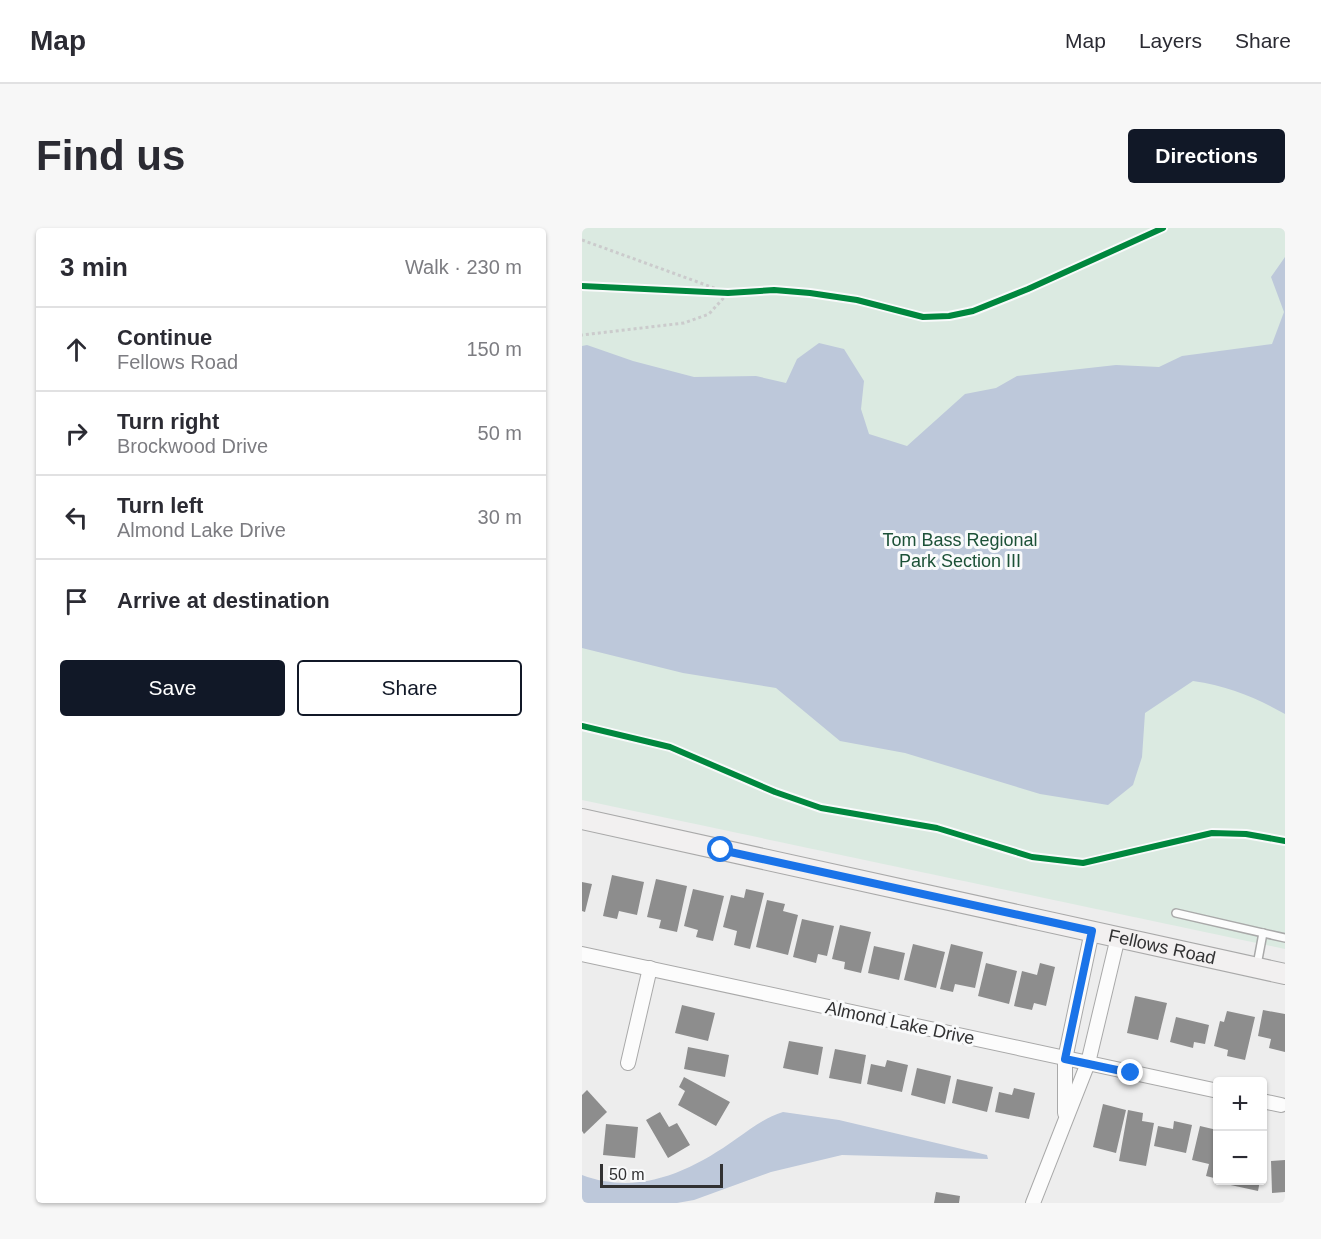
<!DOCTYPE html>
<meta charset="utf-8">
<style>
body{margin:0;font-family:Helvetica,sans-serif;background:#f7f7f7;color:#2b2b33}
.controls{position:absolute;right:18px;bottom:18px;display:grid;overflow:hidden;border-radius:6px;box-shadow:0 2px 4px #0004}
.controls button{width:54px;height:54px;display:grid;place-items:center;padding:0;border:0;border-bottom:2px solid #e1e1e2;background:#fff;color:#2b2b33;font:30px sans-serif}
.scale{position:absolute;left:18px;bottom:15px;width:123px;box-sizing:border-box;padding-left:6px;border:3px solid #313132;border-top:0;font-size:16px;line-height:21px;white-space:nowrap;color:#313132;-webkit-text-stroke:4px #f9fafb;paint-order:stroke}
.stop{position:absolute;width:18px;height:18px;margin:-14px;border:4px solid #1a73e8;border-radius:50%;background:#fff}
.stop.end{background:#1a73e8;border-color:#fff;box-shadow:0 2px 6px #0008}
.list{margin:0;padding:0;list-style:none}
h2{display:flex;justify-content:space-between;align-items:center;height:78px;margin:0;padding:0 24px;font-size:26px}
h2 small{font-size:20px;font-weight:400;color:#7c7c81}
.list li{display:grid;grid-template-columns:39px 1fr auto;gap:18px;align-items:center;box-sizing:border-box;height:84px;padding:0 24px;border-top:2px solid #e1e1e2}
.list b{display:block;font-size:22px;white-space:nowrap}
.list p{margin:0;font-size:20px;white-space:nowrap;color:#7c7c81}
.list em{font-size:20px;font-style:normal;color:#7c7c81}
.actions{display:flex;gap:12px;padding:18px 24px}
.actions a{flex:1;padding:14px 0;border:2px solid #111827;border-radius:6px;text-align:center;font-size:21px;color:#111827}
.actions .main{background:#111827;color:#fff}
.icon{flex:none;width:33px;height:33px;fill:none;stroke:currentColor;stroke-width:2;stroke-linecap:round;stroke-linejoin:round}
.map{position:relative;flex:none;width:703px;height:975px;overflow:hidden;border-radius:6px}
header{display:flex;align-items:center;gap:36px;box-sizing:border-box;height:84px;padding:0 30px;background:#fff;border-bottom:2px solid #e1e1e2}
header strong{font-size:28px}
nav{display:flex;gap:33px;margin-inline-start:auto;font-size:21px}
.intro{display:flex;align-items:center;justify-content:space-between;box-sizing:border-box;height:144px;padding:0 36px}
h1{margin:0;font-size:42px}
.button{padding:15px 27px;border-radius:6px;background:#111827;color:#fff;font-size:21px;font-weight:700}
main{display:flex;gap:36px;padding:0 36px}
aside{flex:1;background:#fff;border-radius:6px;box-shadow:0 2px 4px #0004}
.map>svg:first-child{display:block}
</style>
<header>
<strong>Map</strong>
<nav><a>Map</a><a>Layers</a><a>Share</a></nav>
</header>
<div class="intro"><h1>Find us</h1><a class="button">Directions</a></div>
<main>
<aside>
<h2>3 min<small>Walk · 230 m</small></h2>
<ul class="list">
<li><svg class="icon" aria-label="ahead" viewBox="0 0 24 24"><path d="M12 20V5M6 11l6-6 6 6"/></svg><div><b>Continue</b><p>Fellows Road</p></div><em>150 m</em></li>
<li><svg class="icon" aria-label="right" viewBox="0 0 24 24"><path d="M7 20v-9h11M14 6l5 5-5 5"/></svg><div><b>Turn right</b><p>Brockwood Drive</p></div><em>50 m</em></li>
<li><svg class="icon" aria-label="left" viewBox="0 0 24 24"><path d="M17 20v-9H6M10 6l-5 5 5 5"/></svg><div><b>Turn left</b><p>Almond Lake Drive</p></div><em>30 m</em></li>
<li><svg class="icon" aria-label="arrive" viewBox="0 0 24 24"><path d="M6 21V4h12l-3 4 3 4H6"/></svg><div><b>Arrive at destination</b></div></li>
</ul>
<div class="actions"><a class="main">Save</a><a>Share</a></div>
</aside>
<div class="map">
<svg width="703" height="975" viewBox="0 0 703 975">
<rect width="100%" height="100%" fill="#ededed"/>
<polygon fill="#dbeae1" points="0,0 703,0 703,721 0,572"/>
<g fill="#bdc8da">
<path d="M703,29v457c-30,-17 -57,-28 -92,-33l-48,32 -3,44 -9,28 -25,20 -68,-11 -135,-41 -65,-12 -64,-53 -93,-15 -101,-25v-302l5,-1 46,16 61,16 62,-1 30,7 11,-24 22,-16 25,6 20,32 -3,28 8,25 38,12 58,-52 31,-6 21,-12 99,-11 43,2 23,-11 90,-12 12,-32 -13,-35z"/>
<path d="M201,884l56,8 148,35 1,4 -146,-4 -71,17 -77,28 -17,3h-95v-28c56,21 108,-3 154,-36 16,-11 28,-21 47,-27z"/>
</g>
<g fill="#8d8d8d">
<polygon points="30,647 62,654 55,687 37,683 35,691 21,688"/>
<polygon points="74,651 105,658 95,704 77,700 79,692 65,689"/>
<polygon points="0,654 10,656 3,684 0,683"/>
<polygon points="111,661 142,668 131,713 114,709 116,702 102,698"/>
<polygon points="164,661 182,665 168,721 152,717 155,703 141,699 149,667 162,670"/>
<polygon points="185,672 203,676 201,683 216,687 206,727 174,719"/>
<polygon points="220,691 252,698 245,728 236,726 234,735 211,729"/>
<polygon points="258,697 289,704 279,745 262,741 263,734 250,731"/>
<polygon points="331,716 363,724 354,760 322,752"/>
<polygon points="369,716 401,724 393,760 373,756 371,764 358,761"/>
<polygon points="292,718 323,725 317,752 286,745"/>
<polygon points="404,735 435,743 427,776 396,768"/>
<polygon points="458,735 473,739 464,778 452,775 450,782 432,778 440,743 455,747"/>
<polygon points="553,768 585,775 576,812 545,805"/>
<polygon points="100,777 133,785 126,813 93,805"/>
<polygon points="681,782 703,786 703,824 687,820 689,811 676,808"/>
<polygon points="645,783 673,789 663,832 645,828 646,822 632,818 638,793 642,794"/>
<polygon points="594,789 627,797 623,816 612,814 611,820 588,814"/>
<polygon points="207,813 241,819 236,847 201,840"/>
<polygon points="106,819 147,827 143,849 102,841"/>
<polygon points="253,821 284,827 279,856 247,850"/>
<polygon points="305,832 326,837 320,864 285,856 289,836 303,839"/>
<polygon points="335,840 369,848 363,876 329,867"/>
<polygon points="102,849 148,874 134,898 96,877 103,863 97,859"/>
<polygon points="375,851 411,859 405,884 370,875"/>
<polygon points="432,860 453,865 447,891 413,884 417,864 430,867"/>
<polygon points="5,862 25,884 2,906 0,903 0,867"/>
<polygon points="521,876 544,882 534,925 511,919"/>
<polygon points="546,882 561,885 560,893 572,895 564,938 537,933"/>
<polygon points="78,884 87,899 95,895 108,917 86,930 64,892"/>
<polygon points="592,893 610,897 604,925 572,918 576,898 591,901"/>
<polygon points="24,896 56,899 53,930 21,927"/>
<polygon points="618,898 635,902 636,951 624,948 627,936 610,932"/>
<polygon points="703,932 703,964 690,965 689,933"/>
<polygon points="644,952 678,952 676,963 644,956"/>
<polygon points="354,964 378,968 377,975 352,975"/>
</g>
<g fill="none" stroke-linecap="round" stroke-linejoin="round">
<g stroke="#a9a9a9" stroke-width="10">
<g id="lane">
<polyline points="594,685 703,710"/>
<polyline points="675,737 681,705"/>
</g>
</g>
<g stroke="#a9a9a9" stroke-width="16">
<g id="street">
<polyline points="0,726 636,863"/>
<polyline points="46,835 68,740"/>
<polyline points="680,873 699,877"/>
<polyline points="483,885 483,831 510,703"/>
<polyline points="451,975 506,835 536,709"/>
</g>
</g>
<g stroke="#a9a9a9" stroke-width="22">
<g id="secondary">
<path id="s1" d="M0,591l703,155"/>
</g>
</g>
<polyline stroke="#cbcbcc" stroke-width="3" stroke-dasharray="3 3" stroke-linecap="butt" points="0,12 146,65 127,86 102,95 0,107"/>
<use href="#lane" stroke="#fcfcfc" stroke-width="7"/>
<use href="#street" stroke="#fcfcfc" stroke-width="14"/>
<use href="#secondary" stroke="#f2f0f0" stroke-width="20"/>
<g stroke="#f9fafb" stroke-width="10">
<g id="cycleway">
<polyline points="0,58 146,65 192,62 228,65 275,72 341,89 367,88 391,83 446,61 581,0"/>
<polyline points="0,498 88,519 193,564 239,580 355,600 450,629 501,635 630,605 664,606 703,613"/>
</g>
</g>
<use href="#cycleway" stroke="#00873e" stroke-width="6"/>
</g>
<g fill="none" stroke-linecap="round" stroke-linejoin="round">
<polyline stroke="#1a73e8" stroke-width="8" points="139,622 510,703 483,831 549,845"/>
</g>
<g text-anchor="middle" stroke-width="6" stroke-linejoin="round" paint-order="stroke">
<g font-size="18" fill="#1c5137" stroke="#f9fafb">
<text x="378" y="318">Tom Bass Regional<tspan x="378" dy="21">Park Section III</tspan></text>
</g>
<g font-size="18" fill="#313132" stroke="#f9fafb">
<text dy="6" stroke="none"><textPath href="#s1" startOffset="594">Fellows Road</textPath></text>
<text transform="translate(318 795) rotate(12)" y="6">Almond Lake Drive</text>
</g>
</g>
</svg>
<div class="controls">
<button>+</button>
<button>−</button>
</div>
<div class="scale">50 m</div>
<div class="stop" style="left:139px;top:622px"></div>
<div class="stop end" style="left:549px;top:845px"></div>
</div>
</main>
